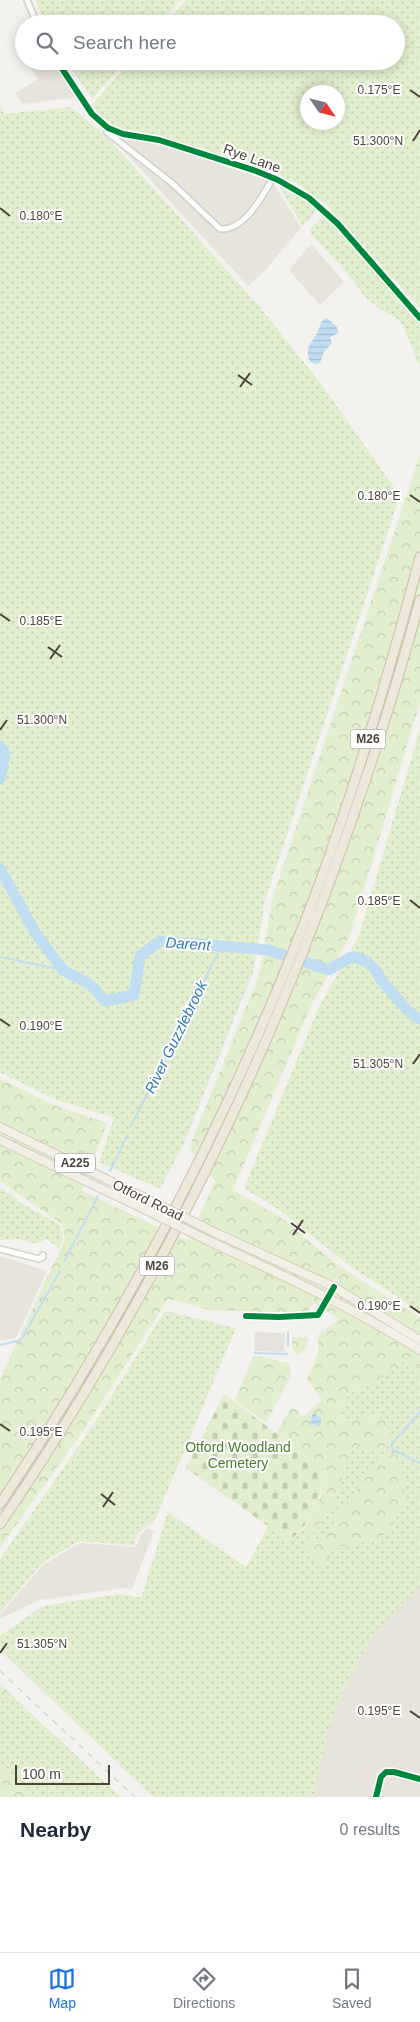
<!DOCTYPE html>
<meta charset="utf-8">
<style>
body{margin:0;font-family:Arial,sans-serif;background:#f2f2f3;color:#1f2937}
.compass{position:absolute;left:300px;top:85px;width:45px;height:45px;border-radius:50%;background:#fff;box-shadow:0 2px 12px #0003;rotate:125deg}
.scale{position:absolute;left:15px;bottom:12px;width:95px;box-sizing:border-box;padding-left:5px;border:2px solid #4b4439;border-top:0;font-size:14px;line-height:18px;white-space:nowrap;color:#4b4439;-webkit-text-stroke:4px #fff;paint-order:stroke}
.list{margin:0;padding:0;list-style:none}
h2{display:flex;justify-content:space-between;align-items:center;height:65px;margin:0;padding:0 20px;font-size:21px}
h2 small{font-size:16px;font-weight:400;color:#747a83}
.icon{flex:none;width:28px;height:28px;fill:none;stroke:currentColor;stroke-width:2;stroke-linecap:round;stroke-linejoin:round}
.map{position:relative;flex:none;width:420px;height:1797px;overflow:hidden}
.search{position:absolute;background:#fff;box-shadow:0 2px 12px #0003;left:15px;right:15px;top:15px;height:55px;display:flex;align-items:center;gap:12px;box-sizing:border-box;padding:0 18px;border-radius:28px;color:#747a83;font-size:19px}
.sheet{height:155px;background:#fff}
nav{display:flex;justify-content:space-around;align-items:center;box-sizing:border-box;height:70px;border-top:1px solid #e0e1e3;background:#fff;font-size:14px;color:#747a83}
nav a{display:grid;justify-items:center;gap:2px}
nav .on{color:#1a73e8}
.map>svg:first-child{display:block}
</style>
<div class="map">
<svg width="420" height="1797" viewBox="0 0 420 1797">
<defs>
<pattern id="grass-dots" width="8" height="8" patternUnits="userSpaceOnUse" patternTransform="scale(1.25)"><rect width="8" height="8" fill="#e1eecf"/><path d="M2 2h.1M6 6h.1" fill="none" stroke="#c3cdb2" stroke-width="1.8" stroke-linecap="round"/></pattern>
<pattern id="forest-crowns" width="20" height="18" patternUnits="userSpaceOnUse" patternTransform="scale(1.25)"><rect width="20" height="18" fill="#e1eecf"/><path d="M2 6a3 3 0 1 1 6 0M12 15a3 3 0 1 1 6 0" fill="none" stroke="#c3cdb2"/></pattern>
<pattern id="cemetery-stones" width="16" height="16" patternUnits="userSpaceOnUse" patternTransform="scale(1.25)"><rect width="16" height="16" fill="#e1eecf"/><path d="M2 7V4a2 2 0 0 1 4 0v3zM10 15v-3a2 2 0 0 1 4 0v3z" fill="#c3cdb2"/></pattern>
<pattern id="water-rules" width="6" height="5" patternUnits="userSpaceOnUse" patternTransform="scale(1.25)"><rect width="6" height="5" fill="#c0ddf1"/><path d="M0 2.5h6" fill="none" stroke="#a6bfcf"/></pattern>
</defs>
<rect width="100%" height="100%" fill="#f4f2ee"/>
<g fill="#e7e4dc">
<polygon points="42,61 55,61 78,97 23,104 15,93 38,79 31,68"/>
<polygon points="111,137 160,143 272,182 301,227 265,271 248,286"/>
<polygon points="311,244 344,282 320,305 289,270"/>
<polygon points="0,1256 47,1271 16,1338 0,1341"/>
<polygon points="148,1528 154,1531 132,1589 122,1588 40,1600 0,1619 0,1615 43,1565 80,1543 136,1547 140,1535"/>
<polygon points="420,1586 420,1797 313,1797 328,1730 347,1681 378,1628"/>
</g>
<g fill="url(#grass-dots)" fill-rule="evenodd">
<polygon points="36,0 180,0 159,24 45,24"/>
<path d="M186,0h234v308l-93,-103 -31,-22 -37,-16 -98,-31 -43,-8 -18,-13 -8,-10 39,-44h265v-37h-231zM308,92h30v30h-30z"/>
<polygon points="67,61 126,61 92,99"/>
<polygon points="0,102 4,114 71,107 107,137 259,306 325,389 400,496 265,901 253,972 183,1146 160,1189 99,1162 114,1118 54,1099 0,1072"/>
<polygon points="278,184 318,209 303,226"/>
<polygon points="324,214 420,321 420,366 417,362 403,325 396,318 380,309 366,298 341,266 312,235 310,230"/>
<polygon points="420,729 420,1312 347,1264 284,1213 244,1188 318,1009 359,936"/>
<polygon points="0,1187 26,1206 60,1225 63,1238 59,1248 46,1239 37,1244 19,1239 0,1240"/>
<polygon points="165,1311 236,1328 155,1520 138,1533 134,1545 79,1541 42,1563 0,1613 0,1559 94,1424"/>
<path d="M404,1361l16,6v219l-42,42 -31,53 -19,49 -15,67h-160l-153,-147v-14l43,-30 77,-12 21,4 27,-86 78,55 23,-41 20,15 15,-12 10,4 22,-33 12,-47 11,-7 18,5 7,-37 -40,7 -5,-9 10,-18 29,-13zM382,1537l-49,12 -33,-2 23,-9z"/>
<polygon points="0,1693 25,1708 121,1797 36,1797 0,1765"/>
</g>
<g fill="url(#forest-crowns)">
<polygon points="420,455 420,702 351,933 311,1006 233,1190 279,1216 339,1266 420,1318 420,1367 404,1361 378,1381 349,1394 339,1412 344,1421 385,1414 392,1441 377,1451 359,1446 348,1453 336,1500 314,1533 304,1529 321,1496 324,1469 276,1433 291,1408 296,1409 302,1417 322,1400 307,1379 318,1353 318,1335 339,1319 314,1303 306,1313 210,1310 168,1299 83,1431 0,1548 0,1379 65,1239 62,1224 0,1181 0,1079 54,1105 107,1123 82,1191 188,1241 215,1181 189,1148 260,972 272,900"/>
<polygon points="292,1337 309,1337 306,1348 298,1356 292,1348"/>
<polygon points="254,1355 289,1363 291,1376 266,1423 235,1400"/>
<polygon points="389,1455 399,1456 404,1481 405,1505 382,1537 333,1549 325,1571 299,1546 323,1538 370,1469"/>
<polygon points="0,1684 25,1708 0,1693"/>
<polygon points="0,1765 36,1797 0,1797"/>
</g>
<path fill="url(#cemetery-stones)" d="M224,1394l100,75c-4,32 -10,51 -35,72l-103,-73z"/>
<polygon fill="#e6e3df" points="255,1332 285,1333 284,1352 254,1351"/>
<g fill="url(#water-rules)">
<path d="M327,318l10,9 1,6 -8,4 2,6 -8,9 -4,11 -4,1 -6,-2c-6,-17 2,-18 8,-31 3,-6 2,-10 9,-13z"/>
<polygon points="313,1413 322,1419 319,1427 310,1423"/>
</g>
<g fill="none" stroke-linecap="round" stroke-linejoin="round">
<g stroke="#c0ddf1" stroke-width="2">
<polyline points="0,957 63,970"/>
<polyline points="131,1126 221,947"/>
<polyline points="110,1171 127,1136"/>
<polyline points="65,1260 98,1196"/>
<polyline points="0,1345 21,1340 60,1271"/>
<polyline points="288,1346 288,1332"/>
<polyline points="255,1353 287,1354"/>
<polyline points="420,1412 391,1445 393,1450 420,1463"/>
</g>
<g stroke="#c0ddf1" stroke-width="11">
<polyline points="0,746 5,755 0,779"/>
<polyline points="0,869 36,934 63,970 91,985 105,1001 134,995 140,956 160,941 268,950 329,970 349,958 354,957 366,961 375,969 382,981 408,1011 420,1019"/>
</g>
<g stroke="#d2d0cb" stroke-width="8">
<g id="minor">
<polyline points="27,0 37,24"/>
<polyline points="57,61 92,114 108,128 123,134 159,140 256,171 278,180 309,198 338,224 420,318"/>
<path d="M108,128l-1,4 66,52 47,45c25,2 42,-33 53,-51"/>
<polyline points="0,1249 39,1259 43,1257 43,1255"/>
<polyline points="246,1316 279,1317 318,1315 334,1287"/>
<polyline points="376,1797 381,1777 386,1772 394,1772 420,1779"/>
</g>
</g>
<g stroke="#d6cebb" stroke-width="10">
<g id="primary">
<polyline points="0,1127 149,1200"/>
<polyline points="0,1140 144,1209"/>
<polyline points="216,1233 334,1287 420,1340"/>
<path d="M211,1242c72,33 142,66 209,108"/>
</g>
</g>
<g stroke="#ccbfa9" stroke-width="11">
<g id="motorway">
<path d="M0,1504c130,-194 238,-403 320,-622 39,-107 71,-215 100,-325"/>
<path d="M0,1524c193,-283 330,-594 420,-924"/>
</g>
</g>
<use href="#minor" stroke="#fdfdfc" stroke-width="5"/>
<use href="#primary" stroke="#f2efe6" stroke-width="8"/>
<use href="#motorway" stroke="#ede8db" stroke-width="9"/>
<polyline stroke="#dbdbda" stroke-width="2" stroke-dasharray="6 6" stroke-linecap="butt" points="0,1671 135,1797"/>
<g stroke="#d6cebb" stroke-width="10" stroke-linecap="butt">
<g id="primary-bridge">
<polyline points="149,1200 216,1233"/>
<polyline points="144,1209 211,1242"/>
</g>
</g>
<use href="#primary-bridge" stroke="#f2efe6" stroke-width="8"/>
<g stroke="#fff" stroke-width="9">
<g id="cycleway">
<polyline points="57,61 92,114 108,128 123,134 159,140 256,171 278,180 309,198 338,224 420,318"/>
<polyline points="246,1316 279,1317 318,1315 334,1287"/>
<polyline points="376,1797 381,1777 386,1772 394,1772 420,1779"/>
</g>
</g>
<use href="#cycleway" stroke="#00873e" stroke-width="6"/>
</g>
<path fill="none" stroke="#4b4439" stroke-width="2" d="M410,90l10,7M413,141l7,-11M0,208l10,8M238,375l14,10M240,387l10,-14M410,495l10,7M0,614l10,7M48,647l14,10M50,659l10,-14M0,730l7,-10M410,900l10,8M0,1019l10,7M413,1064l7,-10M291,1223l14,10M293,1235l10,-15M410,1306l10,7M0,1424l10,7M101,1494l14,11M103,1507l10,-15M0,1653l7,-10M410,1711l10,7"/>
<g text-anchor="middle" stroke-width="4" stroke-linejoin="round" paint-order="stroke">
<g fill="#fff" stroke="#817c74" stroke-width="1">
<rect x="350.5" y="729.5" width="35" height="19" rx="4"/>
<rect x="55" y="1153.5" width="40" height="19" rx="4"/>
<rect x="139.5" y="1256.5" width="35" height="19" rx="4"/>
</g>
<g font-size="12" font-weight="bold" fill="#4b4439">
<text x="368" y="743">M26</text>
<text x="75" y="1167">A225</text>
<text x="157" y="1270">M26</text>
</g>
<g font-size="14" fill="#4b4439" stroke="#fff">
<text transform="translate(252 158) rotate(20)" y="5">Rye Lane</text>
<text transform="translate(148 1200) rotate(26)" y="5">Otford Road</text>
</g>
<g font-size="14" fill="#4a7f2a" stroke="#fff">
<text x="238" y="1452">Otford Woodland<tspan x="238" dy="16">Cemetery</tspan></text>
</g>
<g font-size="15" font-style="italic" fill="#2e7ab2" stroke="#fff">
<text transform="translate(188 944) rotate(4)" y="5">Darent</text>
<text transform="translate(176 1037) rotate(-64)" y="5">River Guzzlebrook</text>
</g>
</g>
<g font-size="12" text-anchor="middle" fill="#4b4439" stroke="#fff" stroke-width="4" stroke-linejoin="round" paint-order="stroke">
<text x="379" y="94">0.175°E</text>
<text x="378" y="145">51.300°N</text>
<text x="41" y="220">0.180°E</text>
<text x="379" y="500">0.180°E</text>
<text x="41" y="625">0.185°E</text>
<text x="42" y="724">51.300°N</text>
<text x="379" y="905">0.185°E</text>
<text x="41" y="1030">0.190°E</text>
<text x="378" y="1068">51.305°N</text>
<text x="379" y="1310">0.190°E</text>
<text x="41" y="1436">0.195°E</text>
<text x="42" y="1648">51.305°N</text>
<text x="379" y="1715">0.195°E</text>
</g>
</svg>
<svg class="compass" viewBox="-18 -18 36 36"><path d="M0-13l5 13h-10z" fill="#e53935"/><path d="M0 13l5-13h-10z" fill="#747a83"/></svg>
<div class="scale">100 m</div>
<div class="search"><svg class="icon" aria-label="search" viewBox="0 0 24 24"><circle cx="10" cy="10" r="6"/><path d="M15 15l6 6"/></svg>Search here</div>
</div>
<section class="sheet">
<h2>Nearby<small>0 results</small></h2>
<ul class="list">
</ul>
</section>
<nav>
<a class="on"><svg class="icon" aria-label="map" viewBox="0 0 24 24"><path d="M3 6l6-2 6 2 6-2v14l-6 2-6-2-6 2zM9 4v14M15 6v14"/></svg>Map</a>
<a><svg class="icon" aria-label="directions" viewBox="0 0 24 24"><path d="M12 3l9 9-9 9-9-9zM9 14v-3h6M13 9l2 2-2 2"/></svg>Directions</a>
<a><svg class="icon" aria-label="saved" viewBox="0 0 24 24"><path d="M7 4h10v16l-5-4-5 4z"/></svg>Saved</a>
</nav>
